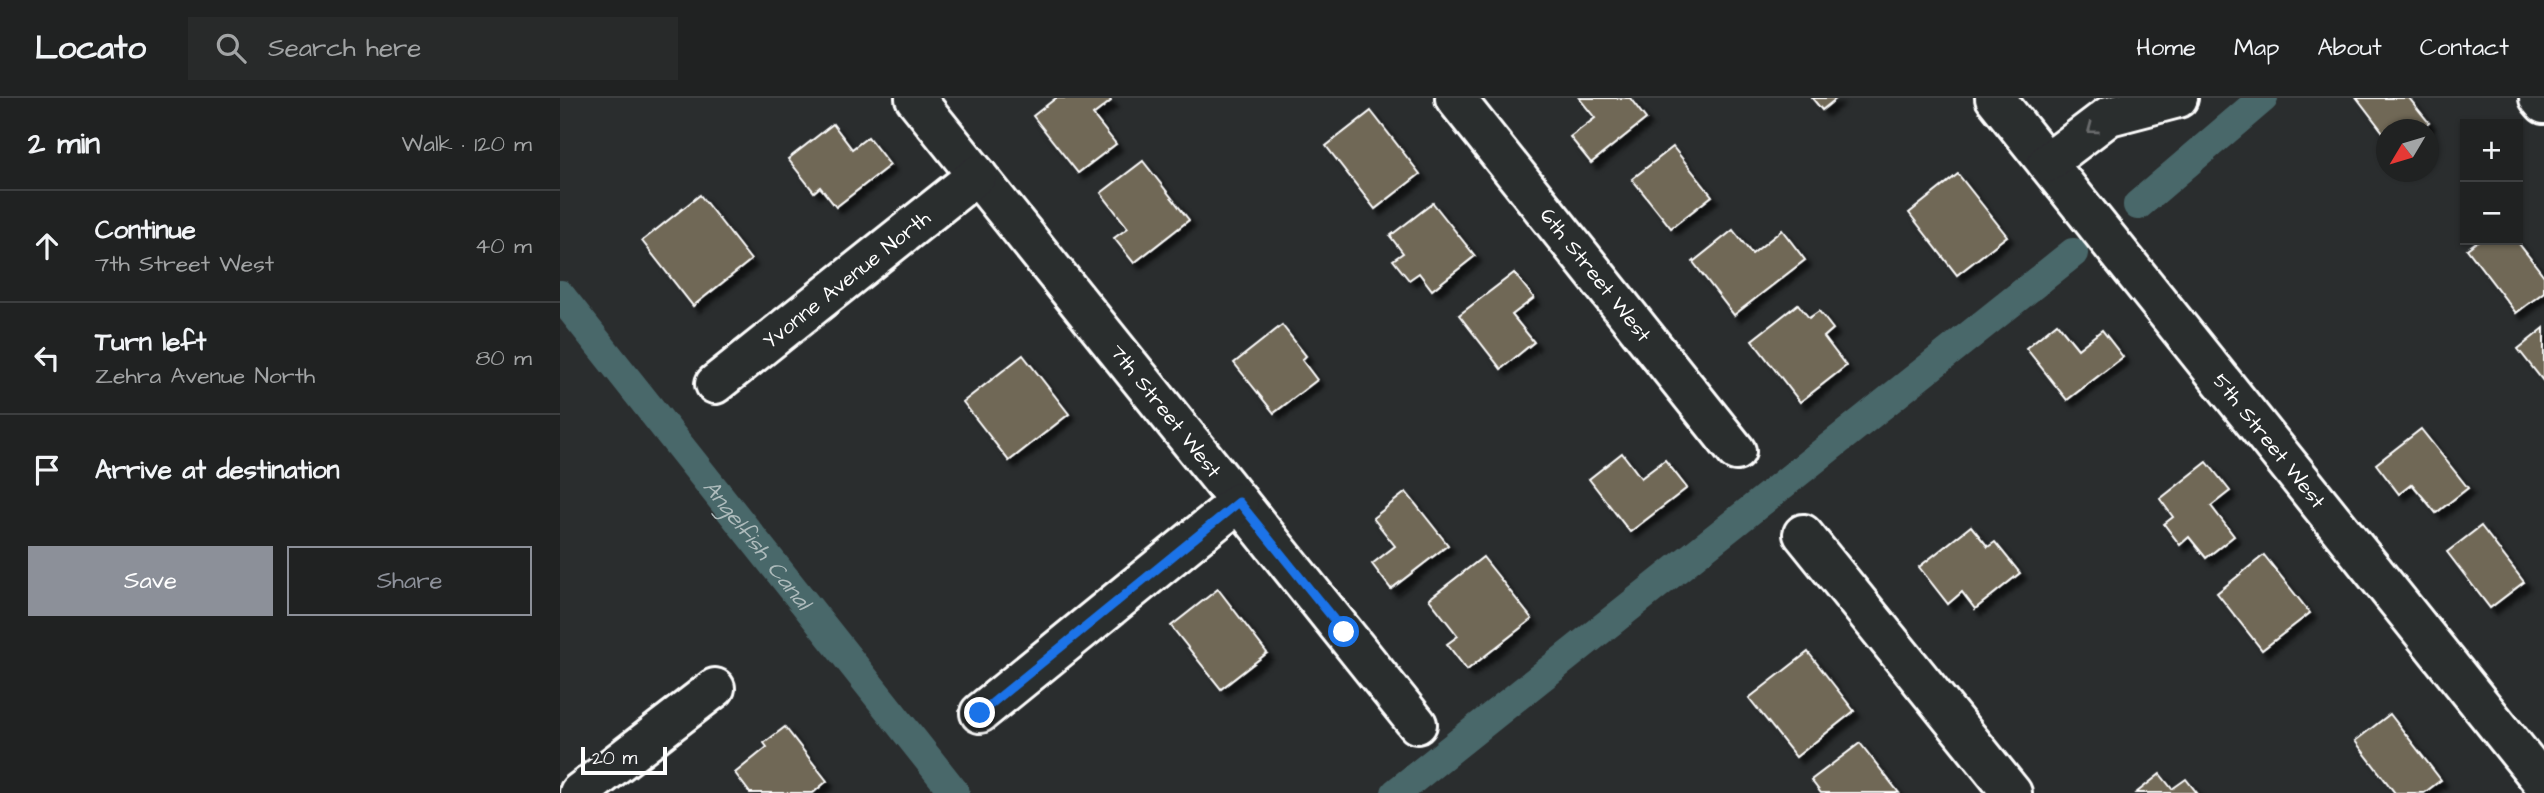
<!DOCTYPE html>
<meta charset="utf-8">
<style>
body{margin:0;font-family:"Architects Daughter",sans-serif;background:#282a2a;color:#f1f3f6}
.controls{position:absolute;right:21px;top:21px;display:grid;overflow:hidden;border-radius:0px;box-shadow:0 2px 5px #0004}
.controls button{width:63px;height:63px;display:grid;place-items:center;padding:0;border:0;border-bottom:2px solid #3d3f40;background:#202222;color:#f1f3f6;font:35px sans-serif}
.compass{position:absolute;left:1816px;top:21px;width:63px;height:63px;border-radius:50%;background:#202222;box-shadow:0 2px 5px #0004;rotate:232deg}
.scale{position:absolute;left:21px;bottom:18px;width:86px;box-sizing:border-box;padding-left:7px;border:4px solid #fff;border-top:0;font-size:19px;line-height:24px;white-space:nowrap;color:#fff;-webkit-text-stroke:5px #2a2d2e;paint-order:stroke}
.stop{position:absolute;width:21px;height:21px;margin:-16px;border:5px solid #1a73e8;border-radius:50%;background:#fff}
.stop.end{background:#1a73e8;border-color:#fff;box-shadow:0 2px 7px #0008}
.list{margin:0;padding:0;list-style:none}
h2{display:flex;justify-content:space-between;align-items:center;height:91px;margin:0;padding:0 28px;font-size:30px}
h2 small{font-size:23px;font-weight:400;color:#a2a4a5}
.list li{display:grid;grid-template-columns:46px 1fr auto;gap:21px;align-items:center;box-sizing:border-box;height:112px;padding:0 28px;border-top:2px solid #3d3f40}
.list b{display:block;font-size:26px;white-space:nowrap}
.list p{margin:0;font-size:23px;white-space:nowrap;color:#a2a4a5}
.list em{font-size:23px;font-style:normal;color:#a2a4a5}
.actions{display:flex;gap:14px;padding:21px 28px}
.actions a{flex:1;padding:16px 0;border:2px solid #8c9099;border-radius:0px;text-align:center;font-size:24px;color:#8c9099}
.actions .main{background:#8c9099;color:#fff}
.icon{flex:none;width:38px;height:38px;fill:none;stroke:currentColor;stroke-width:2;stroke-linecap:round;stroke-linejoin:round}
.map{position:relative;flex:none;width:1984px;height:695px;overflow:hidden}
header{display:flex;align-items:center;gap:42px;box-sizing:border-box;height:98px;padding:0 35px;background:#202222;border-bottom:2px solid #3d3f40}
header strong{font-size:33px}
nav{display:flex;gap:38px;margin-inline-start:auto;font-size:24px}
.search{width:490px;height:63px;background:#282a2a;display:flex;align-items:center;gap:18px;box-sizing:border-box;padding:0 24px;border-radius:0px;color:#a2a4a5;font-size:26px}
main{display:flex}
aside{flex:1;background:#202222}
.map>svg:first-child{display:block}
</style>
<header>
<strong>Locato</strong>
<div class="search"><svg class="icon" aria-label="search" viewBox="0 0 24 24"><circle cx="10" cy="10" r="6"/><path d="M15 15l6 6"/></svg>Search here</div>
<nav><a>Home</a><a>Map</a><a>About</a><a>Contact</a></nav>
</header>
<main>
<aside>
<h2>2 min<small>Walk · 120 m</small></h2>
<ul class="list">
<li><svg class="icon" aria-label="ahead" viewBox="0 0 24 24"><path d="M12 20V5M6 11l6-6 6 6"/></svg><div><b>Continue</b><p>7th Street West</p></div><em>40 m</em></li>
<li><svg class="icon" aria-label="left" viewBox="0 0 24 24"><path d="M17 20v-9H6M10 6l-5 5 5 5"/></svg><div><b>Turn left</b><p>Zehra Avenue North</p></div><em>80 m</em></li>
<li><svg class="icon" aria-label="arrive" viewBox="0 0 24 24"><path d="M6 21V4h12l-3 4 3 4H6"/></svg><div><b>Arrive at destination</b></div></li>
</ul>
<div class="actions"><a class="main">Save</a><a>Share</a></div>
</aside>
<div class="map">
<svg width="1984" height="695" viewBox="0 0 1984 695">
<defs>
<filter id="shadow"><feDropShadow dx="6" dy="6" stdDeviation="2" flood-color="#0009"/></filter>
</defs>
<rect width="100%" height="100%" fill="#2a2d2e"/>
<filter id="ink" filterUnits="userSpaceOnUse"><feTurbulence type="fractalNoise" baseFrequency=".0143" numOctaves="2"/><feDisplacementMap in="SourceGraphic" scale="14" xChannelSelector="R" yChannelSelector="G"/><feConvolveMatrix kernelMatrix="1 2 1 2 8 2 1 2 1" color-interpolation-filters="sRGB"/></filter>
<g filter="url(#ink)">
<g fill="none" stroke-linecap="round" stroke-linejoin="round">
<g stroke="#4a686b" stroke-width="30">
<polyline points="1578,107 1703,0"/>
<path id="s1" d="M0,197l395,498"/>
<polyline points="836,695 1513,155"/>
</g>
</g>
<g fill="#6f6757" stroke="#fff" stroke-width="2" filter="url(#shadow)">
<polygon points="496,0 549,0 551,3 533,17 556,46 518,75 473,18"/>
<polygon points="1019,0 1070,0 1086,21 1031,65 1010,39 1035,20"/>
<polygon points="1252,0 1277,0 1262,12"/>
<polygon points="1797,0 1849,0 1869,25 1861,32 1826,32 1826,38"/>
<polygon points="811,13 860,76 815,111 766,48"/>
<polygon points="273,26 292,51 308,39 330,67 276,109 260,89 254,94 228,61"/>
<polygon points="1113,49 1152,98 1111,130 1072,81"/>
<polygon points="583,63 629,122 574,165 554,140 568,130 541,95"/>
<polygon points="1398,76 1447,138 1397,177 1349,115"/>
<polygon points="140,97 191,162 133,208 82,143"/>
<polygon points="873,105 915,158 872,192 859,175 849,182 833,162 843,155 830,138"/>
<polygon points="1173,132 1192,156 1222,132 1245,162 1174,217 1133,164"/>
<polygon points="1919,142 1956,142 1984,178 1984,194 1956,215 1907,151"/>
<polygon points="954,175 974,200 952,217 974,244 941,271 899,217"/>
<polygon points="1238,206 1249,220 1259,213 1273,231 1264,239 1286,268 1240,304 1192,242"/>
<polygon points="1497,225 1518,251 1542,232 1563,259 1507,302 1466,250"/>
<polygon points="722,227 746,258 742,262 757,282 714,315 674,265"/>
<polygon points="1984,230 1984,284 1958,251"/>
<polygon points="463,257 509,316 449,363 403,304"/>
<polygon points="1861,331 1908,390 1876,415 1852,386 1839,396 1816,366"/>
<polygon points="1062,355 1081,380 1105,362 1127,390 1070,434 1029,381"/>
<polygon points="1647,364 1670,393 1651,408 1674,438 1646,460 1629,439 1620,447 1604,426 1613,419 1600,401"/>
<polygon points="846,394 888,447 831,491 812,466 835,448 813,420"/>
<polygon points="1411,428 1428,449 1435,444 1460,475 1415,511 1402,494 1388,506 1359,469"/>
<polygon points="1921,428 1964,484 1930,510 1887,454"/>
<polygon points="1704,457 1750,515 1702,552 1657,495"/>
<polygon points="923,459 972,521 907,572 887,546 898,538 869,501"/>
<polygon points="658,491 707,555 661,591 611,528"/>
<polygon points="1248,554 1294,613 1236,659 1189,600"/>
<polygon points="1830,616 1881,682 1864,695 1835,695 1795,643"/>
<polygon points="225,629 267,683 253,695 190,695 175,675 207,649 204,645"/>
<polygon points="1300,645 1339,695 1261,695 1251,682"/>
<polygon points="1600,676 1612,691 1626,681 1637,695 1576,695"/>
</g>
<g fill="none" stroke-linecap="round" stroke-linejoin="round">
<g stroke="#fff" stroke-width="44">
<g id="minor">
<path id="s2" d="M355,0l502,626"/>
<path id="s3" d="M895,0l281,353"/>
<path id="s4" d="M1435,0l549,686"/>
<polyline points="1487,65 1549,18 1618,0"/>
<path id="s5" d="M155,286l262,-209"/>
<polyline points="1243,436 1452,695"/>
<polyline points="420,615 679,404"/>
<polyline points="19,695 155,590"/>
</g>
</g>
<g stroke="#fff" stroke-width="44">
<polyline id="major" points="1979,0 1984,6"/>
</g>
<use href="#minor" stroke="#2a2d2e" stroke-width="38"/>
<use href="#major" stroke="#2a2d2e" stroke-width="38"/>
</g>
<defs><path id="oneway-chevron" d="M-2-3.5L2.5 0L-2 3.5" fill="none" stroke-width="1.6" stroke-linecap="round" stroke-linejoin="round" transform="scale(1.75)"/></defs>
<use stroke="#6a6c6d" href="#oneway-chevron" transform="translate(1532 31) rotate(143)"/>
</g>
<g fill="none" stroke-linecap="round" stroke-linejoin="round" filter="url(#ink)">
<polyline stroke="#1a73e8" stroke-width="9" points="420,615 679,404 784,534"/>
</g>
<g text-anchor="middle" stroke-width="5" stroke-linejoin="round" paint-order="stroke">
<g font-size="21" fill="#fff" stroke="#2a2d2e">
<text dy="7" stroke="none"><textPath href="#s3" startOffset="226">6th Street West</textPath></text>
<text dy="7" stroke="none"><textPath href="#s5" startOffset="168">Yvonne Avenue North</textPath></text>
<text dy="7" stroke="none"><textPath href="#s2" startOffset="401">7th Street West</textPath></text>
<text dy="7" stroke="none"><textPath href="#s4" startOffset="439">5th Street West</textPath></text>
</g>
<g font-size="23" font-style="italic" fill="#aebbbc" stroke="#2a2d2e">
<text dy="8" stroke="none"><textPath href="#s1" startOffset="318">Angelfish Canal</textPath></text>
</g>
</g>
</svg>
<div class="controls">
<button>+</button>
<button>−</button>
</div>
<svg class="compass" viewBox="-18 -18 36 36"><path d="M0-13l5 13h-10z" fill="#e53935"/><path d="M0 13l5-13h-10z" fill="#a2a4a5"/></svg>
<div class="scale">20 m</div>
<div class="stop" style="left:784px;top:534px"></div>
<div class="stop end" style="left:420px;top:615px"></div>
</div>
</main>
